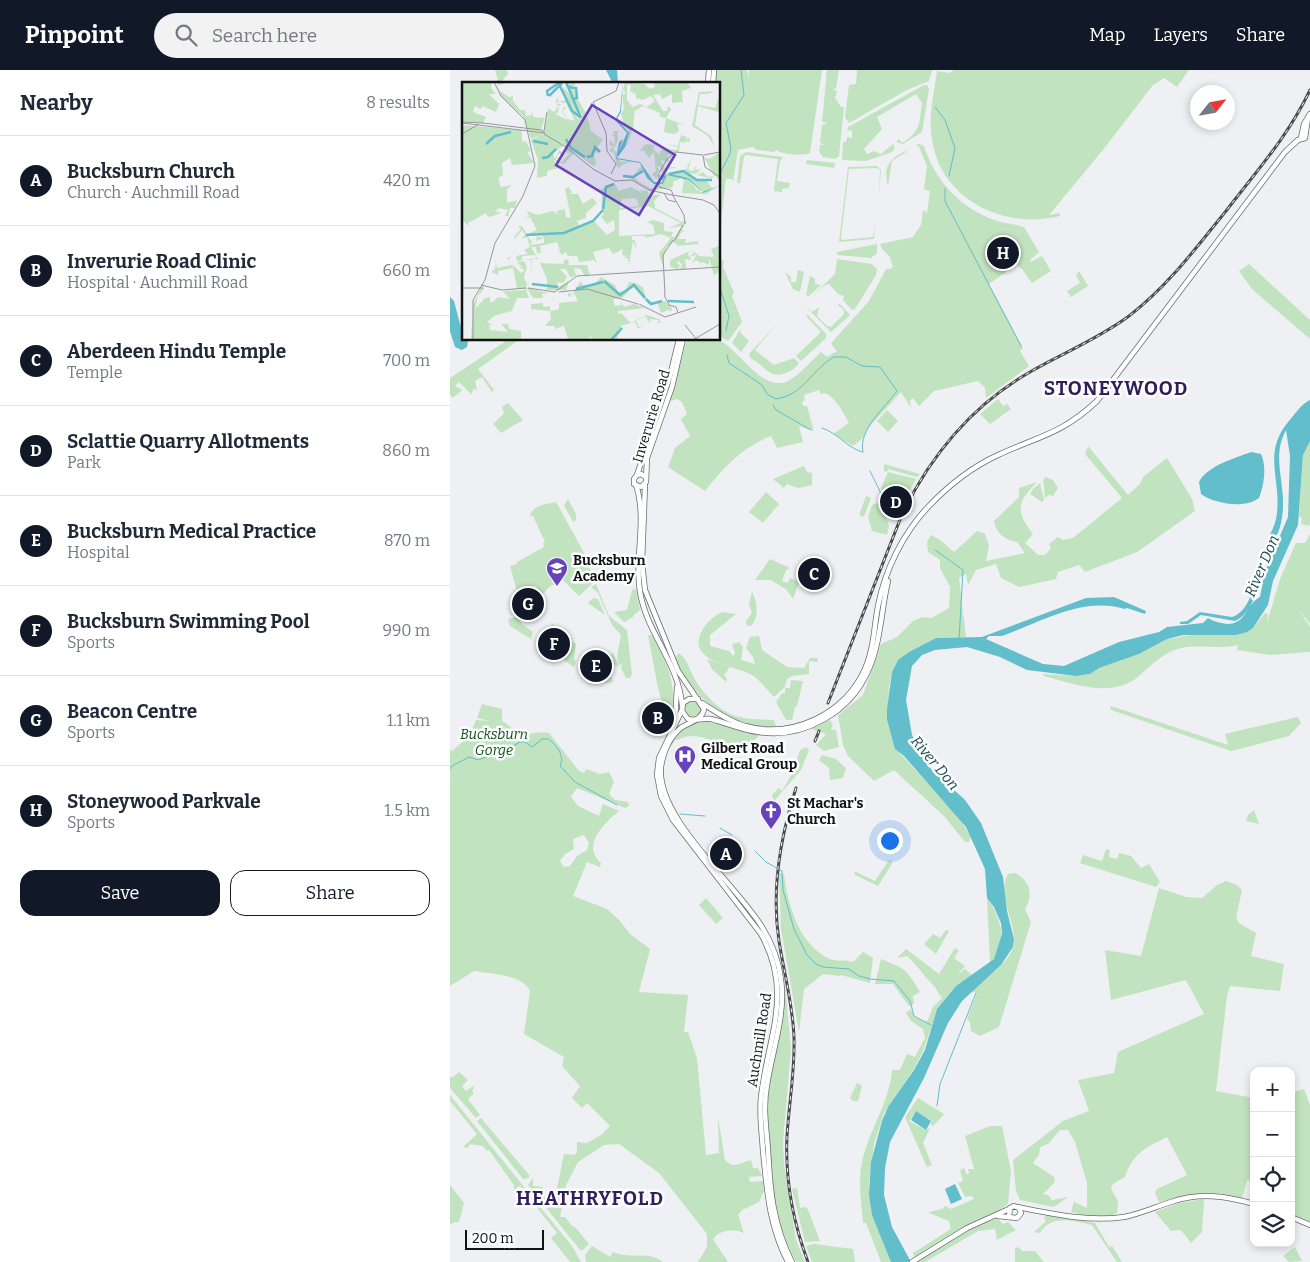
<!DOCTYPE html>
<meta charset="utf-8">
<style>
body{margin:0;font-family:Bitter,serif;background:#f2f2f3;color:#1f2937}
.controls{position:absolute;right:15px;bottom:15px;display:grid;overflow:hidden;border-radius:10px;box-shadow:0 2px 8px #0003}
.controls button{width:45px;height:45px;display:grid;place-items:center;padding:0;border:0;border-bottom:1px solid #e0e1e3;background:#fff;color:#1f2937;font:25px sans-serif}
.compass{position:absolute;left:740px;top:15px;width:45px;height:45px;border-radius:50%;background:#fff;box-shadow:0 2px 8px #0003;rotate:59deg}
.scale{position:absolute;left:15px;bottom:12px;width:79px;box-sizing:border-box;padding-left:5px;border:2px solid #121213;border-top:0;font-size:14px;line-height:18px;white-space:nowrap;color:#121213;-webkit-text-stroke:4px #fcfdff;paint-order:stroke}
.you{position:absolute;left:439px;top:770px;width:18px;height:18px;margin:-12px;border:4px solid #fff;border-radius:50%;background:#1a73e8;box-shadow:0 0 0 8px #1a73e833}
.badge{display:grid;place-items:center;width:32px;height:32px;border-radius:50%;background:#111827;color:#fff;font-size:16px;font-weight:700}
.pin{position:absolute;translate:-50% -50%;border:2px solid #fff;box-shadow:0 1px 5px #0006}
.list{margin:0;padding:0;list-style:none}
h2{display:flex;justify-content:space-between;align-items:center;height:65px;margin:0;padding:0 20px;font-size:21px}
h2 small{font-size:16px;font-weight:400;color:#747a83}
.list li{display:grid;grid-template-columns:32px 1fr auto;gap:15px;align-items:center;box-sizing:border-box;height:90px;padding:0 20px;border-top:1px solid #e0e1e3}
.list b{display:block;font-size:19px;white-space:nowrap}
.list p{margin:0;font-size:16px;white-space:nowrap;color:#747a83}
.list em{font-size:16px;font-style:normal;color:#747a83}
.actions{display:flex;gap:10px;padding:15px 20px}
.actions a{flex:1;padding:11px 0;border:1px solid #111827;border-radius:15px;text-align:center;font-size:18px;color:#111827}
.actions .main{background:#111827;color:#fff}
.icon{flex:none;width:28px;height:28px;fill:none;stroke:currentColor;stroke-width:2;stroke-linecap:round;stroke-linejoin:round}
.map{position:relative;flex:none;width:860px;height:1192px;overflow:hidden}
header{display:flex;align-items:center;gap:30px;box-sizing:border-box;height:70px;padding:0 25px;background:#111827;color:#fff}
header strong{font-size:24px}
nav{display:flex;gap:28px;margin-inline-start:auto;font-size:18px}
.search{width:350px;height:45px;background:#f2f2f3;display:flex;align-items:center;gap:12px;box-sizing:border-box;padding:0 18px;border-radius:28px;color:#747a83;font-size:19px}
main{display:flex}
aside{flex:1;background:#fff}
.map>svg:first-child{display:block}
</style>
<header>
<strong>Pinpoint</strong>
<div class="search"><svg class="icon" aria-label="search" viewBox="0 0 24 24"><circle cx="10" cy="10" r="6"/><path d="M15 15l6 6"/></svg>Search here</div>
<nav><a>Map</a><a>Layers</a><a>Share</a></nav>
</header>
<main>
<aside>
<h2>Nearby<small>8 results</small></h2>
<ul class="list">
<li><span class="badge">A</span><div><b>Bucksburn Church</b><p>Church · Auchmill Road</p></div><em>420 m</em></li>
<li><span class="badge">B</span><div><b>Inverurie Road Clinic</b><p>Hospital · Auchmill Road</p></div><em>660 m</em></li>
<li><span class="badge">C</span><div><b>Aberdeen Hindu Temple</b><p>Temple</p></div><em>700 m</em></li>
<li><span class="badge">D</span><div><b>Sclattie Quarry Allotments</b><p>Park</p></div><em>860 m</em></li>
<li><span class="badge">E</span><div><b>Bucksburn Medical Practice</b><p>Hospital</p></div><em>870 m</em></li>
<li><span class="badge">F</span><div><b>Bucksburn Swimming Pool</b><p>Sports</p></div><em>990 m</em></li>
<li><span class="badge">G</span><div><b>Beacon Centre</b><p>Sports</p></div><em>1.1 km</em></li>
<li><span class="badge">H</span><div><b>Stoneywood Parkvale</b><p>Sports</p></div><em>1.5 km</em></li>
</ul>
<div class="actions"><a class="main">Save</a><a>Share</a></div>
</aside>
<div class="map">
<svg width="860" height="1192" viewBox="0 0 860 1192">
<rect width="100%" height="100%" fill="#eef0f3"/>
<g fill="#c1e3bf" fill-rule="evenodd">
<polygon points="45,0 57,0 58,4 49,14"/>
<path d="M266,0h31l2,7v-7h73l-12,83c-7,3 -28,2 -34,-3l-2,2 -17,-2 -4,-3 -15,3 -5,32 -1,-3h-6l-7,58v-153h-4z"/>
<polygon points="377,0 389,0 386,18 383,20 387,21 385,28 391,37 394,37 389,86 385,89 373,87 369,82 370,75 374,75 370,72 372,55 378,53 372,52"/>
<polygon points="407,0 482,0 479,11 457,20 399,53 395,47 399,15 406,14"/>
<path d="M504,0h235l-12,17 -13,-9 -11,7 -51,66 -53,64 11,-2v3c-55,14 -120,-16 -128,-77 -4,-24 2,-45 5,-68l12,2z"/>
<path d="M474,15h3l2,4 -7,43 -19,12 -7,-2 3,-3 3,4c19,-12 17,-19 20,-40l-6,-9 -39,23 5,12 -18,20 3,5 7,-3 7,3 12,-10 2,4 -3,4 -26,9 -24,-1 1,-18h3l1,-5 5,1v-7l-5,-1 1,-3z"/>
<path d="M469,74l5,2c11,35 37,63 73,75 9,3 19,3 27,6l15,25 -9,8 1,2 11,-6 9,15 -19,12 -10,-14 -6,-4 -27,19 34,64 -3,3 9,15 -43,32 -1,-10 -7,-7 -44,10 -15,15 -6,-8 -3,3 1,7 -10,-16 -33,36 -5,10 -10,8 -20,-12 16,-11c-7,-12 -12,-24 -24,-30l-4,1 -2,-4 -15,5 1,5 -3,2 1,4h4l7,25 -15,-5 4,16 -26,6 -6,-12c-29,11 -48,32 -66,55l-37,-24 7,-19 15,-12 -9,-17 6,-5 -5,-12 -5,-3 -7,2 17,-62c9,0 23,-3 30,0 24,10 47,60 76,39 10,-7 19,-18 28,-26l6,5 10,-6 -6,-7 2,-3 36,-40 17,-32h4l3,-2 -3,-10 -8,-8 -2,-5 33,-7 8,-12 2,-15 4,3 3,-22 -8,-2h2l3,-23 -8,-19 -3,-2z"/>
<path d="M455,81l3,2 -2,-1 -14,9 -4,25c-5,-20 1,-26 17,-35z"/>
<polygon points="296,82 333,87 330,91 327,111 340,113 339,118 332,119 332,122 324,121 328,89 296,85 294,87 290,113 287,113 290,86"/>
<polygon points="357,90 385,93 384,98 356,94"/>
<polygon points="398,97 427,96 431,100 429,127 430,100 427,98 399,99 391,168 392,170 423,167 425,154 424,169 389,172"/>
<polygon points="427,174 427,183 421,188 387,185 387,182"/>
<polygon points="269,189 274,191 273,197 284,223 282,226 292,252 278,271 269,266"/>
<polygon points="387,189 422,194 427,199 426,205 405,239 402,240 393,230 394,226 388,224 379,214 375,215 361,227 385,204"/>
<polygon points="799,194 860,250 860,269 802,219 789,201"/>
<polygon points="348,200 354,202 350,222 343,219 335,202 341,207 341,212 346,212"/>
<polygon points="629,201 638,216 621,227 617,221 630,213 626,205"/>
<polygon points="360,206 365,209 365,214 371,215 359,226 356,225"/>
<polygon points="389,233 400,245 381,262 353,234 362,242 369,237 367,246 377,256 381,257 394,244 394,240 388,235"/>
<polygon points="358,245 376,264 376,268 351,291 346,286 371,262 356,246"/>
<path d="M327,254l-22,26 19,15 20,-7 5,5c-3,4 -4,5 -9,8 -21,11 -23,-5 -40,-13l-1,-4z"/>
<polygon points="291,258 290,262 299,271 291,282 282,273"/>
<polygon points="59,269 70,269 28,299 44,320 42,322 32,307 25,311 27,320 23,319 22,325 9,312 5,316 12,320 3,328 0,325 0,308"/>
<polygon points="548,329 553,336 557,334 561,339 540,354 530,344"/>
<polygon points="58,333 73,350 51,363 43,354 54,343 52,337"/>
<polygon points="437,340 448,351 438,362 427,351"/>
<polygon points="860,370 860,453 859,456 851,454 852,448 849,446 853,385"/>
<path d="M638,376l40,49 12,-11 3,-7 24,-19 25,41 3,12 -58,41 -52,20 -6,-7 -21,7 -2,7 -37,8 -18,-9 -5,-14 -20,6 -8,15 -2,-11 -7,4 7,59 -30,1 -27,14 -11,8 -6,12 -3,15 -2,33 8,28 63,68 13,21 -2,5h-4l-21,-26 -50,-46 -20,11 -26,-25 -5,-11 -5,-30 25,-20 18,-51 16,-7 16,-16 9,-4 9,1 18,-10 1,-21 -10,-19v-8l-12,-8 -1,-10 4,-7 9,5 14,12 23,-21 8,3 4,12 -3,15 39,-8 -8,-11c-12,-2 -21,-9 -23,-21l25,-24v-9l18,-6c-20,21 -22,28 -4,52l-8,9 13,12h7l6,-7 -2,-4 9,-7 5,3 10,-2 49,-40 -37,-44z"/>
<polygon points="434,394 470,404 467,407 438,399 437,402 434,401"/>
<polygon points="354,396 357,402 362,403 362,415 348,418 337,414 334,418 323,409"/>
<polygon points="438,402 466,409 446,446 431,418"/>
<polygon points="596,407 603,410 608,418 602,427 600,424 595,428 593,409"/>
<polygon points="590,413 594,430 592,432 580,424 583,419"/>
<polygon points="316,422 329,434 313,453 299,442"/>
<polygon points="416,426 421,428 414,447 409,445"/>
<polygon points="118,429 126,444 126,450 123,452 114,435"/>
<path d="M106,432l26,47 13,32 -16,15 -15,-15 -9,-18 5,16 -1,4 -9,3 -7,8 -8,-8 -18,5 -7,-25 7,-2v-2l27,-15 -1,-4 2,-1 -12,-26h-3c2,-11 17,-12 26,-14z"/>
<polygon points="430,432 439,456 437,465 422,461 418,447 422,435"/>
<path d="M860,464v90l-13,-17 13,20v25l-40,3 -33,-5 1,-5c-19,5 -38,-1 -57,3 -18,4 -29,17 -42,28 -27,23 -64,8 -95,0l-1,-2 33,2 14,-2 9,-6 40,-14 28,-15 24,-4h45l17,-7 12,-15 3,1 -1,9 13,-44 16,-36h9z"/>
<polygon points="320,489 340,498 336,500 332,511 338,513 340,508 349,512 343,529 337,520 321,510 305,510"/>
<path d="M146,514l13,32 18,14 5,44 -2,4h-4l-5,-10 1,-4 -3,1c-4,-12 1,-19 2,-30l-9,-10 -14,-32 -7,-6z"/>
<polygon points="186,519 190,540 184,545 188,534 183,547 174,552 164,542 177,540 182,520"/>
<path d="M302,522c6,11 7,25 -1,34h-4l-1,-5 6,-8 -3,-9z"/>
<polygon points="143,528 148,529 155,545 138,533"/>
<path d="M272,542l14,2 -26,21v11l19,5 4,5 2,-3 -3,-9 7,-2 4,5 -2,13 14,4 -2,-7 -7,-9 4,-11 9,-1 3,14 25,17 17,1 6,-10h7l1,4 -9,-1v13l-17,2 -5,3 -2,8 -11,10c-7,-7 -13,-16 -22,-22 -16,-9 -65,-13 -51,-42 3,-8 13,-18 21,-21z"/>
<polygon points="68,547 71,553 83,562 81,569 60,556 58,549"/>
<polygon points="103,553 107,561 112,565 113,563 116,565 115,568 126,574 124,589 126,592 124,597 105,584 114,572 100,562"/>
<path d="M198,565h4c17,28 28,59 16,90l-10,-37z"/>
<polygon points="163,583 169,596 157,594 163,612 156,613 146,609 156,607 153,596 149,596 147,591 138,593 140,598 133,599 133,603 128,600 137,584 147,584 153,587"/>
<path d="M229,583c9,7 9,14 14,23 8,16 29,38 46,41 11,3 24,2 35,3l2,6c-7,3 -16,1 -23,-1 -36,-7 -64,-34 -78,-67z"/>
<polygon points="257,589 280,597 274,605 277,608 276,612 262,599"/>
<polygon points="341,610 353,611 347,636 345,637 342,650 336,650 326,632 332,623 335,623 335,618 340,618"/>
<circle cx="243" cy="639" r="9"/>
<path d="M32,634l20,5v12c7,3 11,10 18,12 10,3 19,-3 29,0l30,38 5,2 2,-4 14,5 9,-2 5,10 -5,12 6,6 13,2 1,4 -4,2 -48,-20 -6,9 7,9 21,10 4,-12 16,7c-15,12 -38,35 -18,52l-1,4 -13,-5 -14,34 34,13 13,12 10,13 20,15 -11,43 49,3 -4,37h4l9,26 9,97 13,-2 -1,-36 7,43c9,10 16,2 26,0l2,8h5l4,8 -13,1 1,5 13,-1 1,10 -5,11 -17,8 -4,5 6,18c-8,-4 -24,-4 -31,6l15,23h-30l9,-15v-13l-48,-61 -40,-29 -15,1 -26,17 -12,23 -6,32h5l8,10h2l14,17 -6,6h-3l-52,-65 5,-7v8l10,1 -1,10 13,1 9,-44 10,1 3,-3v-10l10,1 14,-8 9,-9 -23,-23 -5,5 -10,-10 8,-12 -18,-20 2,-9 -40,-23 6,-43c-7,-17 -40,-17 -56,-20l-24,15v-237l2,2 22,-19 -2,-2 4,-10 14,1 -13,-3zM134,765l5,8 -2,7 -10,6 -7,10 -6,1 -4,-6 5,-7 9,-5 -1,-10z"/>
<polygon points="661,636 778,675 775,664 848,647 851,653 839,666 781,681 664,641 660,639"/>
<polygon points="380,650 383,655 381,659 386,660 389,677 374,681 366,675 376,664 361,659"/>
<path d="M250,652c20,-2 40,10 60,13 -27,26 -40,1 -70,1 -5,0 -10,4 -15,4l-5,8 -1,-2 15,-18z"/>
<polygon points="356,677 359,680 351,700 324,731 322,725 329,718 332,721 342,704 350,680"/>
<polygon points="372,685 386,689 396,698 393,708 380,710 379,698 369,690"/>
<polygon points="804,740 809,754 796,751 798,745"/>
<polygon points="656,779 660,780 659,787 667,789 669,783 681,786 691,798 699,794 710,812 706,817 630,793 633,785 652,791"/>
<polygon points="439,790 443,792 428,816 405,805 404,801 425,811"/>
<path d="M329,803l5,1c4,31 14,70 46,85 7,3 15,0 23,3l10,-10 10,6 -3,25 -29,-8 -1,1 -17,-2 -19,15 -5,43 -18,-103z"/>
<path d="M565,803c15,8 19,21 10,36l6,13 -32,105 -19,9 -9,-5 -1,-9 -3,-3 10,-26 -5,-2c14,-14 34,-25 41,-43 7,-20 -18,-53 -5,-74z"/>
<path d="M776,811l11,4 5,5 -6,28 3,5 17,10 -5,23 33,8 -4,27 -50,-5 -3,10 -11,95 38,7v84l-7,-2 -5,19c-27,-11 -56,-4 -83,3l-4,-9 2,-4 30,-14 -20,-38c-22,11 -34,16 -42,40l-12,7 -2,5 7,12 -1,12c-11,8 -33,2 -46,-1l3,-10 13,6v-25l-12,-41 -7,-12h-8l-12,14 -8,3 -1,8 -6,8 21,14 1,5 -12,12 5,1 4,5 16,-3 -14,10 -34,-7 -4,-9 -3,-31 50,-39 26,-10 -11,-31 36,-7 4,-21 86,-38 -18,-34 -75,20 -6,-50 36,6 18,-68 27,9 16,1 15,-13z"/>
<polygon points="256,828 273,848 266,854 249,835"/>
<path d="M537,828c12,15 24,50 3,64z"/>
<polygon points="496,860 499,861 486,884 474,874 483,864 490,868"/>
<path d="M505,878l4,3 -5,7 11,8 -8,9 8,-6 7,6 -16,11 -19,23 -13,40 -10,20 -30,44 -10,31 -5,39 2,27 20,52h-10l-15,-39h-3c-2,-23 -6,-47 1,-69 8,-28 26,-55 28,-84h8l7,-16 8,3 10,-19 -2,-9 -12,-8 -5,-8 5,-4 3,8 13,5 6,-15 9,-9c-4,-4 -5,-9 -9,-13 -9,-9 -16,-20 -26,-29l-10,2 9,-9 33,25z"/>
<path d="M431,889c24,10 25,9 39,33l-7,4 1,8 -5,2 -16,-22h-18z"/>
<polygon points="335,914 341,979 333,1072 334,1094 346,1170 355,1192 346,1192 332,1164 324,1128 317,1039 318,1022 334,938"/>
<polygon points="9,1002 18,1010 12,1016 16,1021 23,1016 24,1018 22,1021 24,1023 18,1029 30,1045 26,1048 0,1018 0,1006 2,1008"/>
<polygon points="407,1013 412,1016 408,1031 403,1031 400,1028"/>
<polygon points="854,1019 860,1035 860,1152 841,1144 841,1023"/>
<polygon points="0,1025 75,1118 73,1120 77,1121 122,1176 131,1192 120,1192 101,1168 107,1163 70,1116 65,1119 64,1122 64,1115 39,1080 37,1081 33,1076 20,1074 18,1078 13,1077 27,1064 0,1031"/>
<polygon points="468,1028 494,1044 483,1056 480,1054 482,1051 466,1041 459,1051 476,1060 480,1058 473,1073 483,1098 482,1095 477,1097 455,1047"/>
<polygon points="31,1048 80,1106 76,1109 73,1109 27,1051"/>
<polygon points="540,1056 552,1056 561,1101 558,1134 547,1142 501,1164 464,1188 463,1183 501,1159 499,1151 479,1143 479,1142 492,1139 495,1136 501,1139 524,1129 522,1126 515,1127 508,1113 513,1111 510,1100 514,1098 517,1105 519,1103 518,1099 524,1099 515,1066"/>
<polygon points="0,1115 14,1133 9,1152 2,1153 2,1154 0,1154"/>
<polygon points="347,1118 350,1138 356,1137 358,1140 370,1171 355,1172 342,1119"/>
<polygon points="754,1129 752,1162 741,1173 731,1160 721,1161 705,1142 729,1133"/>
<path d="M598,1145l47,8 14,24 3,-1 10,16h-5l-25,-37c-19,-4 -40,-11 -52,8l-6,-1 12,-11 -2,-4z"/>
<path d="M548,1149l5,5 5,-2 8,8 -19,10 -2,-11 -17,2 -53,31h-9c26,-17 51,-37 82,-43z"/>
<polygon points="364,1174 403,1179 405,1192 362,1192 356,1176"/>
<path d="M142,1176l18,11 3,-5c20,8 35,-2 50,10h-77l-1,-7z"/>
<polygon points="568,1177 572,1181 585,1181 594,1192 565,1192 565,1178"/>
<polygon points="845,1177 852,1191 839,1192 833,1186"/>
</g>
<g fill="#62becb">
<polygon points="156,0 167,0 168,14 163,14"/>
<polygon points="0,227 4,231 14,269 18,271 17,277 12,280 5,277 0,261"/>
<path d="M860,330v41l-7,14 -5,70 -25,56 -5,24 -15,23 -6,4 -11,3h-53l-16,4 -28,15 -40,14 -9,6 -14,2 -49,-6 -27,-13 -33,-10 -32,3 -13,5 -10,11 -6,34 6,35 16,31 37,34 16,23 22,54 4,34 7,28 -1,8 -12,18 -39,36 -14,22 -24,55 -34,64 -5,26 -1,27 8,32 19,35h-20l-19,-47 -3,-20 2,-33 11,-41 6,-14 26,-37 11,-20 12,-41 19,-23 38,-27 8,-25 -1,-11 -7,-16 -7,-9 -2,-29 -19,-42 -62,-71 -9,-7 -8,-29v-11l5,-37 6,-12 11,-8 27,-14 46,-1 104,-39 28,-1 32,14 -1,3 -18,-6 -2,1c-42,-13 -84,13 -123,27h-13l-3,3 57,25 21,2 55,-24 40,-10 8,-5 36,-4 5,-5c4,3 12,5 19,6 20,0 19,-20 33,-27l5,-26 23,-54 2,-61 -4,-26c-14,26 -2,49 -3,75 0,9 -2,25 -8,33 -3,5 -6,6 -8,12 -8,22 -8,60 -32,71l-34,-6 -13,9h-8v-2l7,-1 13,-9 32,5c22,-6 26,-51 32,-69 5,-13 12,-22 13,-36 4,-33 -15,-60 12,-91 7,-8 11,-16 21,-21z"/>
<path d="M801,382l10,2c6,13 3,31 -2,44 -14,11 -44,6 -58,-4l-2,-12c8,-16 36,-24 52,-30z"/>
<polygon points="466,1041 481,1051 476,1060 461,1050"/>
<polygon points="505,1114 512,1129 501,1134 495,1119"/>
</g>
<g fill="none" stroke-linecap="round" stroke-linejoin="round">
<g stroke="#62becb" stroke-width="1">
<polyline points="485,37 495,50 505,78 499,106"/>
<polyline points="495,119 495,131 571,276"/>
<polyline points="269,126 270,103 279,86 281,79 276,53 294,25 291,0"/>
<polyline points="269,215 279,246 276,261"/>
<path d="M277,285l2,8 33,22 5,9 9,5c28,-4 36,-30 58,-42h12l16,9 18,1 17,24c-12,17 -39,38 -34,61"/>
<polyline points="323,335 326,340 361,360"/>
<path d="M372,358c16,5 24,19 40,24"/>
<polyline points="420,401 443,448"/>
<polyline points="485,480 513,500 509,570"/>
<path d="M0,699l2,-3 17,-9 9,3 32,-12 10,-6h5l7,5 10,-8h6c9,6 17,17 12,27l15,16 42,23"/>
<polyline points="230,744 255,746"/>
<polyline points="270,758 282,765"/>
<polyline points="305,781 316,792 332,801 333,820 344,859 357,885 366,894 373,897 399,899 409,906 420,909 444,911 460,931 464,946 481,955"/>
<polyline points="487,1036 490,1014 526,923"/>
</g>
<g stroke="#696a6d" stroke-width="6">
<g id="primary">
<polyline points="258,14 259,0"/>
<polyline points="263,14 264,0"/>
<polyline points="851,68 854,54 860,44"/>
<polyline points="187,405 220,306 229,269"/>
<polyline points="196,407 191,404 187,405 184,409 184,414 191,417 196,412 197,388 222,317 233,269"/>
<path d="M186,415c12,36 -3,75 5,112 8,38 38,68 41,108"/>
<path d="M195,415l-3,78 3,27 33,81 26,38c-2,11 -14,13 -22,18 -12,9 -19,25 -21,40 -5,51 75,117 101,160 10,16 17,35 19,53 5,34 -9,72 -14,105 -4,21 -1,42 1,64 2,41 5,76 24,113"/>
<path d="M248,629h-9l-6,4 -1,8 6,8c7,2 15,-1 23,0 16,4 31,11 48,13 45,7 91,-20 109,-61 13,-28 13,-61 20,-90"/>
<path d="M252,633c14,9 27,18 43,23 48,13 100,-12 120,-57 9,-20 9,-42 13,-63 7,-36 25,-73 51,-100 20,-21 43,-39 69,-51 41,-19 64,-21 99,-54l188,-249 13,-12 7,-2 3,-20"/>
<path d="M232,640l-23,48 -2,17 4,21 12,24 88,114c33,59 7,102 0,163 -2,18 1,36 2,54 4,39 6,75 25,111"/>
<polyline points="225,651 227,617"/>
<path d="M568,1137c34,7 71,15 106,10 16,-3 31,-10 47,-15 29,-10 55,-6 83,2"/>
<polyline points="548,1146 567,1148 571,1143 569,1138 564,1136 560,1138 559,1146"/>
<polyline points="841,1147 860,1155"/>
<polyline points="462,1192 517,1158 559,1139"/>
</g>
</g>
<use href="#primary" stroke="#fff" stroke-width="4.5"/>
<g stroke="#4b4c4d" stroke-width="3">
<g id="rail">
<path d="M378,633l73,-186c28,-60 71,-112 129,-145 33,-19 68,-33 99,-56 38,-29 67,-68 97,-105 30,-39 63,-76 84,-121"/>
<polyline points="365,671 369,661"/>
<path d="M346,718c-16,50 -25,101 -17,153 5,32 14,64 15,97 1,33 -5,65 -7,98 -2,43 6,86 21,126"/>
</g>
</g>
<use href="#rail" stroke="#fcfdff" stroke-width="1" stroke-dasharray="4" stroke-linecap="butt"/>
</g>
<defs>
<g id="school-pin" transform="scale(1.125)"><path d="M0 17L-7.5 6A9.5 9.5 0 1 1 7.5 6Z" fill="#6742bb" stroke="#fcfdff"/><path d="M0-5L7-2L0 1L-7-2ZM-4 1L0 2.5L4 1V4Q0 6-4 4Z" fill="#fff"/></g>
<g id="hospital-pin" transform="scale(1.125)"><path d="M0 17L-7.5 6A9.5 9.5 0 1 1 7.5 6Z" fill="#6742bb" stroke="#fcfdff"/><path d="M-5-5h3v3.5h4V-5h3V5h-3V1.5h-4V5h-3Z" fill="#fff"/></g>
<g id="church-pin" transform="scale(1.125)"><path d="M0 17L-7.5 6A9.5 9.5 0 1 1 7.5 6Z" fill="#6742bb" stroke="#fcfdff"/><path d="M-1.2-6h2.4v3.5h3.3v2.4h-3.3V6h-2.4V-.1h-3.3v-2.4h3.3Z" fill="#fff"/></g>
</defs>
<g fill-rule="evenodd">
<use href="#school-pin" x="107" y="498"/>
<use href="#hospital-pin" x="235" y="686"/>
<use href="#church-pin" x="321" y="741"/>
</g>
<g text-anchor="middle" stroke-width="5" stroke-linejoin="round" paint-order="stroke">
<g font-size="14" fill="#121213" stroke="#fcfdff">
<text transform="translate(201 346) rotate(-73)" y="5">Inverurie Road</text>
<text transform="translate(309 970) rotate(-81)" y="5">Auchmill Road</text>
</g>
<g font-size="14" font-weight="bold" fill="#121213" stroke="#fcfdff" text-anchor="start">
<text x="123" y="495">Bucksburn<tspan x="123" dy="16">Academy</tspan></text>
<text x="251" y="683">Gilbert Road<tspan x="251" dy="16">Medical Group</tspan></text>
<text x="337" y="738">St Machar's<tspan x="337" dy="16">Church</tspan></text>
</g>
<g font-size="14" font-style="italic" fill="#0f5512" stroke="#fcfdff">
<text x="44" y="669">Bucksburn<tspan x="44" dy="16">Gorge</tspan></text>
</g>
<g font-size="15" font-style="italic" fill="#1d474d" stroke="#fcfdff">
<text transform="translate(812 496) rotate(-67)" y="5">River Don</text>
<text transform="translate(485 693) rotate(50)" y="5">River Don</text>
</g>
<g font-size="19" font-weight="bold" letter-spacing="1" fill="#2f1e58" stroke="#fcfdff">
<text x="666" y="325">STONEYWOOD</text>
<text x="140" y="1135">HEATHRYFOLD</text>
</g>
</g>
<g transform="translate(12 12)">
<rect width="258" height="258" fill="#eef0f3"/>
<path d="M0,0h30l-1,6 5,6h-7l10,10 -3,8 -14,-6 -1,3 -6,-3 -2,6 13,5 -3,6 -21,-1zM35,0h15l-14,3 2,6 9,6 4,-1v5l7,9h5l1,6 6,-1 1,-6v8l12,1 -4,11 3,2 3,-13h4l-4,-1 1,-9 6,4 5,-6 -4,-3 7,2 -3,1 -1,7h-4l13,7 -5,-9 2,-4h2l-3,4 4,8 8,2 -9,-18 -10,-1 1,-5 2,5 6,-2 13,19 5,-1 -16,-36h10l-4,1 3,1 -3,2 3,10 11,19 4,16 12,9 -6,7 2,5 -5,1 2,12 -3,1 -34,-25 4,5 -10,7 2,6 4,-9 5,4h-6l-2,6 6,2 8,-9 -5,-1 2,-4 7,5 -10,11 -10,-4 4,8 -11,3v5l-10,2 1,-18 -7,-20 12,-6 -12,5 -8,-23 -22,-19zM163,0l19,2 6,5 5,-2 -1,-5h33l4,6 -9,3 1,14 -1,-3 -10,1v-9l-10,5 -2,-5 -7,1 10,16h4l1,-5 3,3 -5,9 18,7 -7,-1 2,7 -5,3 -10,-2 2,-14 -6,-1v-4l-17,-7 -8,5v-3l-2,20 -6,17 -4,4 5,-19 -11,-10 6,2 -2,-8 3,-5 -2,-14 4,-2 -3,-3zM165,2l4,1 -1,6 6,3v4l7,2 8,-4 4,5 -8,6 -7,-3 -7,3 -6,-7zM101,5l8,9 8,22 -14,-20zM253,9l-7,3h-8l-2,11 17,3 4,-11v15l-21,-6 -3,19 16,11 4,11 -7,-11 -16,-10 7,-34zM0,43l60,5v12l4,-1 5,10 -4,1 7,11 -22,2 -2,-7 -8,5 1,12 -5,3 3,9 11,-2 -5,4v14l10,-3 -2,8h-5l-2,9 -3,-2 3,-5 -9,-2 -4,4h7l-6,3 4,9 -4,-9 -8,2 -2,-4 -18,10 1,3 -7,-6zM151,49h5v10l-5,8 4,4 -1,5 6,4 10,-1 -12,5 1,2 -4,-1 -3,-14 -5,-2 5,-6 -4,1 -1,-6 6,4 -1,-8h-5l5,-1zM219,53l6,2 -1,4 3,-4 1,4 -3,1 -5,-2 4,3 -6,-1 -1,9 -12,5 2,6 -8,-2 3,8 10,-1 3,1 -13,1 -2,4 -1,-6 -5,-1 3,3 -2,9 -1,1 -4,-5 4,-3 -2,-19 -5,6 -6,-8 -5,2 8,-8 9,1 -2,4 6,5 4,-6 14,2 1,-3 -14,-3 14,2zM257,71v27l-4,-4 -9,4 6,8 -6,4 -7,-2 -9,-11 -18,-4 17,5 8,10 6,3 16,-7 -13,8 -24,-1 2,-13 -3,-2 -8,4v5l-22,4 -25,-15h7l8,-10 9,15 12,3 4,-9 5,1 -4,-2 -2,3 -2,-3 24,-5 1,-4 -3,-1h4l4,-10 -5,16 6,1v-2l3,-5 -2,6 6,-1 -5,5 -6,-1 6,6 8,1 7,-2 -14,-3 6,-3 5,5 6,-1 -10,-19 5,2zM176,90h5l15,16h-8l-12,-7 -3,-4zM152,101l5,8 12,-4 11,6 -2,-3 8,1 1,5 12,-2 -7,7 1,7 27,14 5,-1 -5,9 4,2 -4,-1 -6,11 2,-3h8l-1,4 12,-2 2,3 -21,2 -4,-4 -8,6 -4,17 -3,-12 12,-15 -10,-4 -16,4v-2h-13v4h3l2,10 -4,-9 -4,24 -1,-7h-5l4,-2 -5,-1 1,-6 -10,5 -4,-6 -16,4 4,12 -3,-4 -15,2 -2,-6h-9l-2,-4 -5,3 -1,-3 -4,1 4,-2 -3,-9 -17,4 1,7h-4l-1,-6h-5l7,12h-6l-1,14v-13h-6l12,-2 -2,-3 -13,1v4l-5,1 -1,-5 12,-2 -4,-4 6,-3 -3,-10 -5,2 3,-5 -3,-4 -7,9 -1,-1 7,-10 -4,-2h5l5,8 10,-4 -7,-13 -6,2 5,-3 -2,-5 11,4 15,-4 5,4 -1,-4 8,-2 1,8 5,1 -6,-29 4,-2 3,6 -3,1h9l5,10 9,-6 5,5 -11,10v5l-9,3 2,5 13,-5 10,-10 -1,-22zM174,116l3,8 -19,2 2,-9zM186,124l33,17 -13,5 14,-2 -7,11h-4l2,-5 -9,-1v-8l-11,-3 -6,2 6,3 2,9 -36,2v-15h4h-4v-11zM140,129l2,3 -3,3 6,7 7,-4 1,10 -8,5 -13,-14zM79,152l3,4 -7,-2 -1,5 8,-3v5l-14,2 2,-3 -5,-6zM257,164v26l-5,3 -5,-17v7l-6,-3 -4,3 2,-2 -5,-3 -4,4 4,-9 -7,2 2,1v2l-6,-1 1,10h-6l2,-4 -3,-4 -3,2 4,2 -2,4 -8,-2v-7l20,-9h5l-7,1 1,5 6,-5 4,4 15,1 -3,-8zM50,175l-4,3 13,13 4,-3 -6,-2 3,-1 -5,-5 7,-1 3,6 -3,10 3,7h4l-5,1 1,3 21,5 -6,1 1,4h-10l-5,-8 -11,-2 -4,-20 -15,3v4l-7,-3 4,-3 1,-7 -3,-1h3l1,7 14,-3 3,2 -7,-9zM106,177l1,6h18l3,10h-6l-3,-6 -7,-1 2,8 -6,1 -4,-8h-6l7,8 -4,6 -6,-1 1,5 11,-6 -3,9h-18l-5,-2 4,1v-10l-7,-16 24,1 -1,-3zM139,195l14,8 3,7 8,-2 3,-8 6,1 8,4 4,16 18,-2 7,7v4l-2,-3v3l-2,-2 -7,3 -4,-11 -8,2 -16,-17 -11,11 -9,1 2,7 6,-1v-3l3,5 10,-3 11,4 -27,3v3l3,-1 10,10 15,-8 13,4 2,3 -4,2 2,-4 -9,-1 1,3 -1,1 -5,-7 -9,5 3,6 4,-2 -5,4 -3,-7 -15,4 3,2 -6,9 3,3 -30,-1 2,-1 -2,-2 -1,3h-21l-4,-13 -9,3v-3h-10l6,-7 -1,-8 -19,-2v-5l12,-1v4l7,-1v5l9,-2v-6l19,-2 -4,-8 -6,4v-4l4,1 9,-13 2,4h11zM21,203l1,4 -6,7 -3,13 10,-11 5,-1v5h3l5,-5 12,2 -7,-8 23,-1 3,8h-12l-5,13 -18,5 -7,6 6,3h-4l1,5 18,2 -7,-8h7l1,5 12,2v8l-50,1 2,-36z" fill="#c1e3bf" fill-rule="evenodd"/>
<path d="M161,0l-2,30 -4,7 12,14 -4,14 -8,11 23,4 14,20h8l1,-6 6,-2 11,2 10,3 12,13 17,-6 -16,7 -14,-13 -22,-5 -4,9h-9l-7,-6 -7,-15 -24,-4 3,-17 4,-3 -4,12 8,-18 -12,-13 5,-9z" fill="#62becb"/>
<path fill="none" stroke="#62becb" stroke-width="2.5" d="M96,0l14,29 8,6M104,0l15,36M106,5l8,1 1,10 -4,1M86,14l-1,-5 13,-9M87,14l13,-13M104,57l5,9 14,9M71,59l15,3M24,62l9,-8 16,-4M125,75l5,-1 3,-9 5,5M80,76l6,-1 8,-8M207,92l14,-3 14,9h15M161,94l10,1 10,-6M141,127l3,-22 8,-3M64,153l38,-2 29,-12 10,-11M142,199l16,14 14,-10 11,13M70,202l26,3M114,207l27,-7M184,217l5,5 11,-3M206,219l26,1M149,258l11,-12"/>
<path fill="none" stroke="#969799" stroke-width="1" d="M133,25l11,26 1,18 9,13 -5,10M134,26l-3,-6 23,-11 3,-9M0,40l21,1 58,7 4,3 -83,-10M82,49l3,-19M0,52l17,-10M82,52l22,13 27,22M241,73l2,12 15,10M242,73l16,-3M131,87l22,12 17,-1 17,10 23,5M197,91l8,-14 9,-7 27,3M197,92v13l12,3 2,4M202,111l4,7 8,2M210,112l12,21 1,9M210,113l31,5 11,5 5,7M212,159l9,-16M19,203l21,5 24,-2M0,206h21M66,206l27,4 22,-16 143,-9M97,210l28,-3 51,15M202,213l5,10 7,2 2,6M203,213l-2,-40 10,-15M177,222l26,13 31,-10M223,243l12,15M11,258v-40l12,-20 10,-37 28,-47 12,-30 -10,-46 -24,-24 -7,-14M231,258l27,-16"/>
<path fill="#6742bb" fill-opacity="0.15" stroke="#6742bb" stroke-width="2.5" d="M130,23l83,50 -36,60 -83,-50z"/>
<rect width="258" height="258" fill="none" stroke="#121213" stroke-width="2.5"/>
</g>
</svg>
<div class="controls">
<button>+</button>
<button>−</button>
<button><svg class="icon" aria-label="locate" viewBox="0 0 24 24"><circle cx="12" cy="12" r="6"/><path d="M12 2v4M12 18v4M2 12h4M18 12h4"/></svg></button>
<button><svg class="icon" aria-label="layers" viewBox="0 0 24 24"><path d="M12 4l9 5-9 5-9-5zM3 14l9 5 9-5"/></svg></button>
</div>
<svg class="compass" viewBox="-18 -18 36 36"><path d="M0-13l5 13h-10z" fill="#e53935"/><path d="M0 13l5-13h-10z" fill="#747a83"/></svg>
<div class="scale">200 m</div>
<div class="you"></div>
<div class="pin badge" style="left:276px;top:784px">A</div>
<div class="pin badge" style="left:208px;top:648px">B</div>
<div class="pin badge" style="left:364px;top:504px">C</div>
<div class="pin badge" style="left:446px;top:432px">D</div>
<div class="pin badge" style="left:146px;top:596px">E</div>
<div class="pin badge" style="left:104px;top:574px">F</div>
<div class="pin badge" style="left:78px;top:534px">G</div>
<div class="pin badge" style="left:553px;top:183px">H</div>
</div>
</main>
